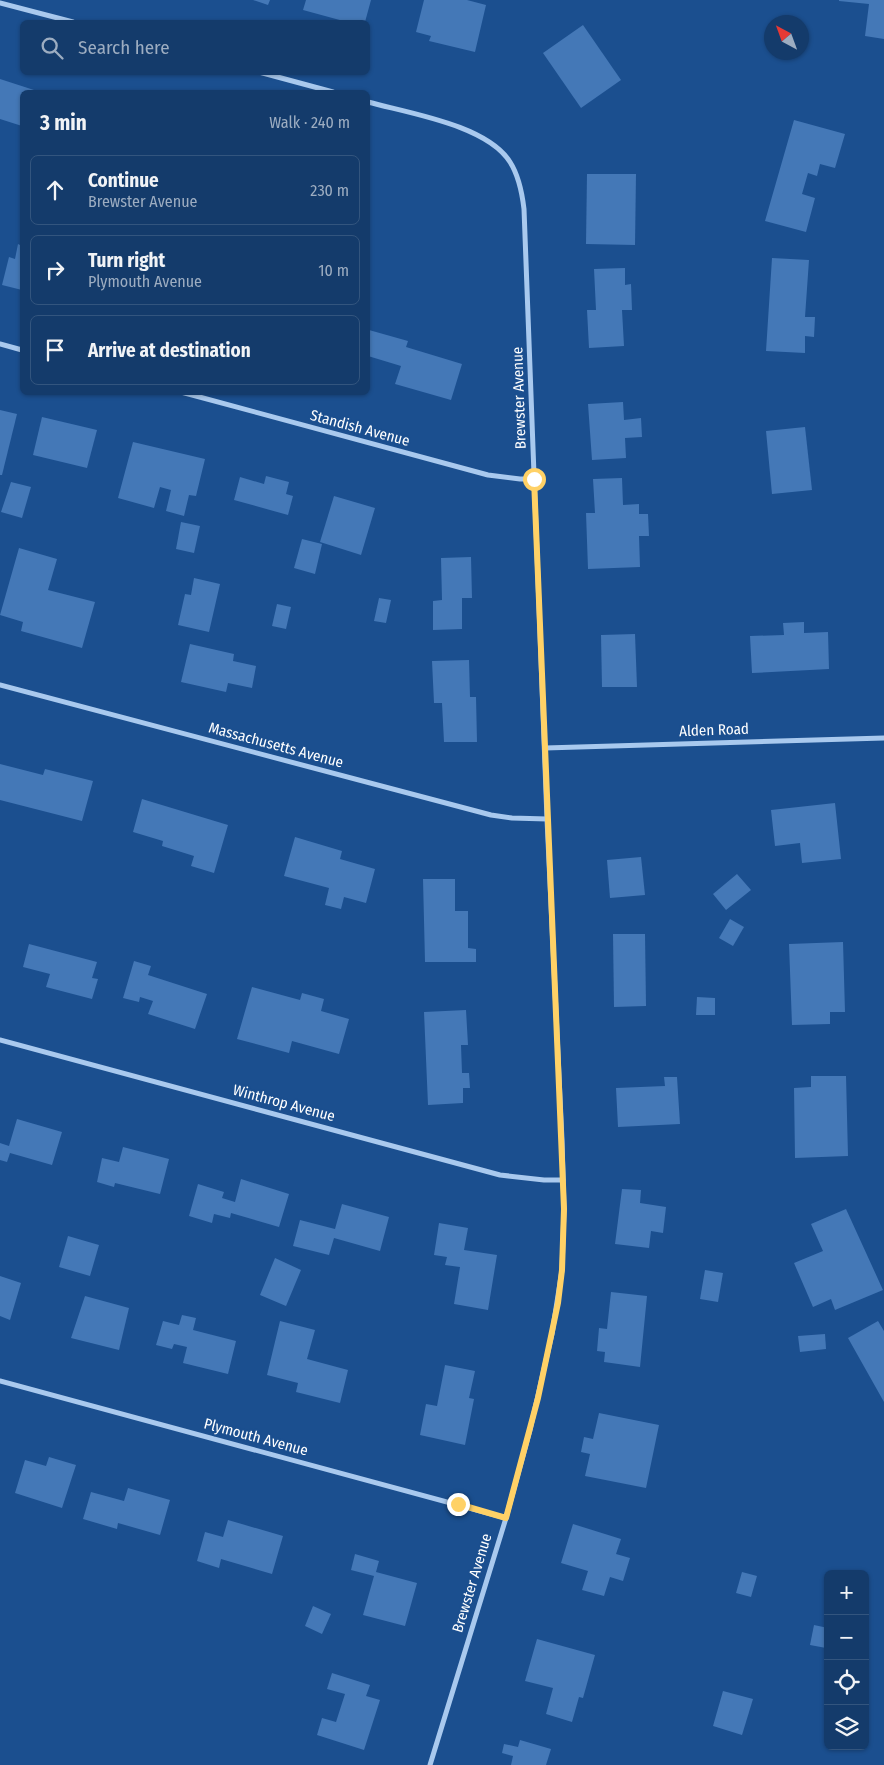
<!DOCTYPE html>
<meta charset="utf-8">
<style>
body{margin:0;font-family:"Fira Sans Condensed",sans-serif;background:#1d4271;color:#f1f3f6}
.controls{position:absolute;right:15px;bottom:15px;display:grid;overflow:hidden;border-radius:8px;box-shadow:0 1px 4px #0004}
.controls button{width:45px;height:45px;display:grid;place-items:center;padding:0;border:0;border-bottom:1px solid #33557e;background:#143b6b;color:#f1f3f6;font:25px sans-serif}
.compass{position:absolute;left:764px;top:15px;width:45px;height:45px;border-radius:50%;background:#143b6b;box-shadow:0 1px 4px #0004;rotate:319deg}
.stop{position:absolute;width:15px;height:15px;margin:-11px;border:4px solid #ffd166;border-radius:50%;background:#fff}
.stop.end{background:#ffd166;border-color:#fff;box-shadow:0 1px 5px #0008}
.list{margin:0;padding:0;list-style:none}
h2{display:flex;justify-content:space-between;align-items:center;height:65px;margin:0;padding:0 20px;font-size:21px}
h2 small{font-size:16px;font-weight:400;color:#9dadc1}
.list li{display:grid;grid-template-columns:32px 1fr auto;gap:15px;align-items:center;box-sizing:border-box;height:70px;margin:0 10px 10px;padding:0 10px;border:1px solid #33557e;border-radius:8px}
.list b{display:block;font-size:19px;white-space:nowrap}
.list p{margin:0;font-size:16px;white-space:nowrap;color:#9dadc1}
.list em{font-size:16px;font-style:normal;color:#9dadc1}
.icon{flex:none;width:28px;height:28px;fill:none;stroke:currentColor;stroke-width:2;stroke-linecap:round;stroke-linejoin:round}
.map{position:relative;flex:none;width:884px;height:1765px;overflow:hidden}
.search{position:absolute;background:#143b6b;box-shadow:0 1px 4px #0004;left:20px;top:20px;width:350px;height:55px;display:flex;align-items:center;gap:12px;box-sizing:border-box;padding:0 18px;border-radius:8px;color:#9dadc1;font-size:19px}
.panel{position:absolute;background:#143b6b;box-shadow:0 1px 4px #0004;left:20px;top:90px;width:350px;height:305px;border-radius:8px}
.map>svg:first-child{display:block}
</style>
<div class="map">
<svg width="884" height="1765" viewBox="0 0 884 1765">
<rect width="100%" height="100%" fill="#1b4f8f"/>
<g fill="#4478b7">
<polygon points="253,0 270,0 268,5"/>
<polygon points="306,0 371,0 365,22 347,22 303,10"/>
<polygon points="424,0 467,0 486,5 475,52 429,41 431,36 416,32"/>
<polygon points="839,0 884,0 884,39 865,36 869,4 839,1"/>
<polygon points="583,25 621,80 581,108 543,53"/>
<polygon points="0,79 34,90 33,92 22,92 22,126 0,119"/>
<polygon points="794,120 845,134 835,168 820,164 817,176 808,173 802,194 815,198 806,232 765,221"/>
<polygon points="587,174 636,174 635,245 586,244"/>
<polygon points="18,244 22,246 22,290 2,285 9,257 15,259"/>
<polygon points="772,258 809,260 805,317 815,317 814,337 805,336 805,353 766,351"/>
<polygon points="625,268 625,285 631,284 632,310 622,310 624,346 589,348 587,310 596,310 594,269"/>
<polygon points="369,330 408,341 406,347 462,364 451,400 395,384 401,366 368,356"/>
<polygon points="623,402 624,420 641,418 642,437 625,438 626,458 592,460 588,404"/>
<polygon points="0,410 17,414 2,475 0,475"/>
<polygon points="42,417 97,430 87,468 33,455"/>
<polygon points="805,427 812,490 772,494 766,431"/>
<polygon points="133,442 205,459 196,496 189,495 184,516 166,511 171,490 160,487 154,508 118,498"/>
<polygon points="266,476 289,482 286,494 293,496 288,515 234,500 240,477 264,484"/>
<polygon points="622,478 623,505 639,504 639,514 648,514 649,536 639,536 640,567 588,569 586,513 595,513 593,479"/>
<polygon points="11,482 31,487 22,518 1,512"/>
<polygon points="334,496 375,508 361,555 320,542"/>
<polygon points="181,522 200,526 194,553 176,549"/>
<polygon points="302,539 322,544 315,574 294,568"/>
<polygon points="19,548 57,559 48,590 95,602 82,648 21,631 23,622 0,615"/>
<polygon points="471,557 472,598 462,598 462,629 433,630 433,601 442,600 441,558"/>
<polygon points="194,578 220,584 209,632 178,625 185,594 191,595"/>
<polygon points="379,598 391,600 386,623 374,621"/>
<polygon points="277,604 291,607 286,629 272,626"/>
<polygon points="804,622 804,633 828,632 829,669 752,673 750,636 784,635 783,623"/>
<polygon points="635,634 637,687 602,687 601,635"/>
<polygon points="190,644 234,654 233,661 256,666 252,688 228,683 226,692 181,682"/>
<polygon points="469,660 470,697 476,697 477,742 444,742 442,703 434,703 432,661"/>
<polygon points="0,764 43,775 45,769 93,781 82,821 0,800"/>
<polygon points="142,799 228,825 214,873 191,866 194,856 162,846 163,841 133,832"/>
<polygon points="835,803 841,859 802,863 800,843 775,846 771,810"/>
<polygon points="295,837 342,851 340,859 375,869 366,903 344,897 341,909 325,905 329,888 284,876"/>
<polygon points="641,857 645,895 610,898 607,860"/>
<polygon points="737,874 751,890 726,910 713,894"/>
<polygon points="423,879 455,879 455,911 468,911 468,948 476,949 476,962 425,962"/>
<polygon points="730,919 744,927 733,946 719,938"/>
<polygon points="613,934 645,934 646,1006 614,1007"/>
<polygon points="843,942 845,1012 830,1012 830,1024 792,1025 789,944"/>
<polygon points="29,944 97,962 92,978 98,979 92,999 46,987 50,974 23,967"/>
<polygon points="134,961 151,966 148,975 207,994 195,1029 148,1014 153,1001 140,997 139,1002 123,998"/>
<polygon points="252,987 300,1000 302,993 324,999 321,1011 349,1019 339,1054 292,1041 289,1053 237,1039"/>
<polygon points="697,997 715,998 715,1015 696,1015"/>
<polygon points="466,1010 468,1045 461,1045 462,1073 469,1073 470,1088 463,1088 463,1103 428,1105 424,1012"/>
<polygon points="811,1076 846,1076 848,1156 795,1158 794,1088 811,1087"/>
<polygon points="664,1077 677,1077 680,1124 618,1127 616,1088 665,1086"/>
<polygon points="17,1119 62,1132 52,1165 10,1153 7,1162 0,1160 0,1143 9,1146"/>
<polygon points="123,1147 169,1159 160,1194 115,1183 114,1187 97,1182 102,1158 119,1162"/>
<polygon points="241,1179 289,1194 279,1227 231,1213 230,1218 214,1214 212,1223 189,1216 198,1184 224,1192 222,1198 235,1202"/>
<polygon points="622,1189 641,1190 640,1203 666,1207 663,1233 651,1231 649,1248 615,1244"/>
<polygon points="342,1204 389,1217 380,1251 334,1238 329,1255 293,1246 300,1220 335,1229"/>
<polygon points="846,1209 883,1290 835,1310 831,1299 813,1307 794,1263 823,1251 811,1224"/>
<polygon points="439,1223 468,1228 464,1250 497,1255 488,1310 454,1304 460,1267 445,1265 447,1257 434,1255"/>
<polygon points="68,1236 99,1245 90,1276 59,1267"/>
<polygon points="275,1258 301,1270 286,1306 260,1295"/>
<polygon points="705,1270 723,1273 718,1302 700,1299"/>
<polygon points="0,1276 21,1283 10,1320 0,1316"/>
<polygon points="611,1292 647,1296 640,1367 604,1362 605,1352 597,1351 599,1328 607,1329"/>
<polygon points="85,1296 129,1308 119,1350 71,1338"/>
<polygon points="182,1315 196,1318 193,1330 236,1341 228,1374 183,1363 187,1347 174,1344 172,1349 156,1345 163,1321 179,1325"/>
<polygon points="280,1321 315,1330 307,1359 348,1370 340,1403 296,1392 298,1383 267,1375"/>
<polygon points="878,1321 884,1331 884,1402 848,1338"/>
<polygon points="825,1334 826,1349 800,1352 798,1336"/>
<polygon points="445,1365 475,1371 469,1398 474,1399 465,1445 420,1435 426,1404 437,1406"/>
<polygon points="599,1413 659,1425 646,1488 585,1476 590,1454 581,1452 584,1437 593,1439"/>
<polygon points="49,1457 76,1465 62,1508 15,1493 25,1460 46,1466"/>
<polygon points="128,1488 170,1500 160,1535 118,1523 117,1529 83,1519 91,1492 124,1501"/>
<polygon points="228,1520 283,1536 272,1574 221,1559 219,1568 197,1561 205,1532 223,1537"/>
<polygon points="573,1524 621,1539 616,1554 630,1558 623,1581 610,1577 604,1596 582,1590 588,1571 561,1563"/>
<polygon points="355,1554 379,1561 376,1572 417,1583 405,1626 363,1615 374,1576 351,1570"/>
<polygon points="742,1572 757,1576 751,1597 736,1593"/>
<polygon points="313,1606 331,1614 322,1634 305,1626"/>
<polygon points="814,1625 828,1628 826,1648 810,1645"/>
<polygon points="537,1639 595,1655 583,1698 579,1697 572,1722 546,1714 553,1688 525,1681"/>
<polygon points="332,1673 370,1685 366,1696 380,1700 364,1750 317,1735 322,1718 336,1722 345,1694 327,1689"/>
<polygon points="723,1691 753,1699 742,1735 713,1726"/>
<polygon points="520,1740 551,1749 546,1765 511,1765 513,1756 502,1753 504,1744 518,1747"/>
</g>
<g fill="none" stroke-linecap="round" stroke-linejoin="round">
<g stroke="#a9c9ee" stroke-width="5">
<polyline points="0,3 73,22"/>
<polyline points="259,72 333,92"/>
<path d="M368,102c40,11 119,23 142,60 9,14 12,30 14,47l23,610 15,321 2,69 -2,61 -10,64 -22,96 -24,88 -76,247"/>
<polyline points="0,344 22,350"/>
<polyline points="181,392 488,475 520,479 534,479"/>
<polyline points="0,685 491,815 512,818 547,819"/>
<polyline points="545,748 884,738"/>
<polyline points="0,1040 500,1175 544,1180 563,1180"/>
<polyline points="0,1381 506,1518"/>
</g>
</g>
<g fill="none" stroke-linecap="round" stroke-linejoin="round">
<polyline stroke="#ffd166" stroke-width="6" points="458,1504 506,1518 538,1398 558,1303 562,1270 564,1209 534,479"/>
</g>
<g text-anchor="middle" stroke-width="4" stroke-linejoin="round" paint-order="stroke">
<g font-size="15" fill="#fff" stroke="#1b4f8f">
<text transform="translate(519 398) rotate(-92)" y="5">Brewster Avenue</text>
<text transform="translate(360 428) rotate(15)" y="5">Standish Avenue</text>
<text transform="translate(714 730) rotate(-2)" y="5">Alden Road</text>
<text transform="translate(276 745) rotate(15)" y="5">Massachusetts Avenue</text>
<text transform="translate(284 1103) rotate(15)" y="5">Winthrop Avenue</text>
<text transform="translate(256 1437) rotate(15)" y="5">Plymouth Avenue</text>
<text transform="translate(472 1583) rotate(-73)" y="5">Brewster Avenue</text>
</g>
</g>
</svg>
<div class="controls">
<button>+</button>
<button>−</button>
<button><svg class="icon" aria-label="locate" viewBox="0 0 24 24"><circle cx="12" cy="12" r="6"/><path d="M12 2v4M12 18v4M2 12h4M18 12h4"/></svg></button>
<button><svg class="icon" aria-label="layers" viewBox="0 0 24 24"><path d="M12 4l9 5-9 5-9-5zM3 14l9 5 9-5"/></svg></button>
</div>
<svg class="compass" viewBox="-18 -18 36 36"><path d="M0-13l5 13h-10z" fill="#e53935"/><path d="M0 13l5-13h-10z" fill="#9dadc1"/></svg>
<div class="stop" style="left:534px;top:479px"></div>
<div class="stop end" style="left:458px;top:1504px"></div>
<div class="search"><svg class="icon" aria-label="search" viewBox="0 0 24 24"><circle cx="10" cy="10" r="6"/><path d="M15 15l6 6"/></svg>Search here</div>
<section class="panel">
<h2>3 min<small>Walk · 240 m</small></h2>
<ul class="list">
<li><svg class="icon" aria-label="ahead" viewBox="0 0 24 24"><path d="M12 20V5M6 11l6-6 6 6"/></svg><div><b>Continue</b><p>Brewster Avenue</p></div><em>230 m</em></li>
<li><svg class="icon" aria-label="right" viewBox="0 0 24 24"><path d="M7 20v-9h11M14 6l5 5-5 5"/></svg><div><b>Turn right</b><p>Plymouth Avenue</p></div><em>10 m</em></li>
<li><svg class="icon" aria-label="arrive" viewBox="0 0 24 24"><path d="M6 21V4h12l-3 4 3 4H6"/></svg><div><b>Arrive at destination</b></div></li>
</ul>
</section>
</div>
